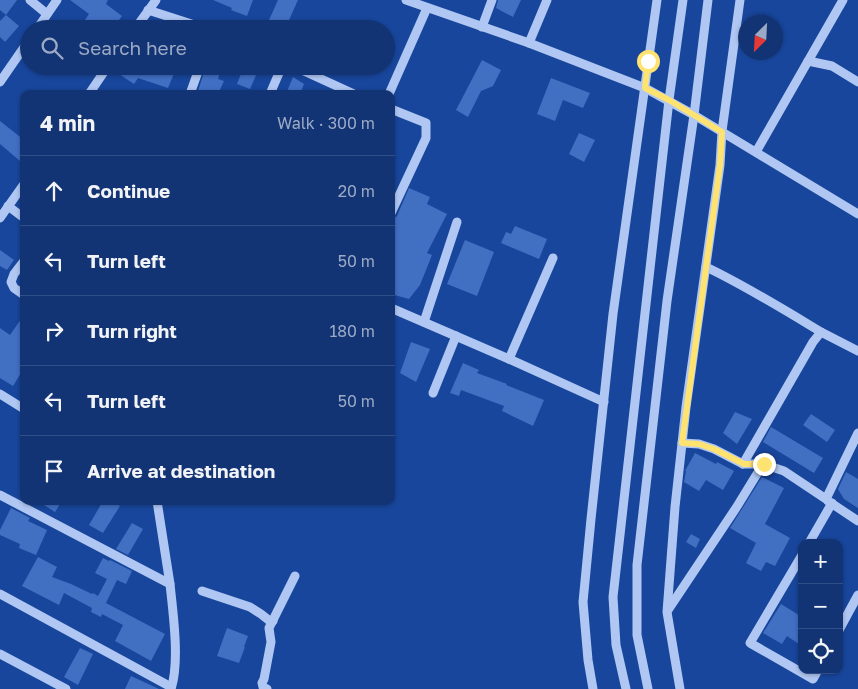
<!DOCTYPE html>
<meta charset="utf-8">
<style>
body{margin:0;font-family:"Golos Text",sans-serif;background:#1f3f7d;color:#f1f3f6}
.controls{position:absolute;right:15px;bottom:15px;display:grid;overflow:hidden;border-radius:10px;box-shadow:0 1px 4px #0004}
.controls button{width:45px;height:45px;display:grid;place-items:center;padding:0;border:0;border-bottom:1px solid #314f87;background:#123475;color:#f1f3f6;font:25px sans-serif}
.compass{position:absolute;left:738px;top:15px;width:45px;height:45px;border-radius:50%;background:#123475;box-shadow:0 1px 4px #0004;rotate:204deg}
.stop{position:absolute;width:15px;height:15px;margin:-11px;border:4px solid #ffe370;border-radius:50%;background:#fff}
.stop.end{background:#ffe370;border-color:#fff;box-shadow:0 1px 5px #0008}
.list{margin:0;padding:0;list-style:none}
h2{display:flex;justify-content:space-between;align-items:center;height:65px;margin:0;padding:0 20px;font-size:21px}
h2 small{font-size:16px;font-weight:400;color:#9caac5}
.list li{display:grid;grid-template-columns:32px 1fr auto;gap:15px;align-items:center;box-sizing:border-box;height:70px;padding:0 20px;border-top:1px solid #314f87}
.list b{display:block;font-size:19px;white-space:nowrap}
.list em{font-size:16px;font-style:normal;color:#9caac5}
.icon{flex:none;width:28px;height:28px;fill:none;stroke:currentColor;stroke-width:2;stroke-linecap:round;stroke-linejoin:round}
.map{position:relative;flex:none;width:858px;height:689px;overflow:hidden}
.search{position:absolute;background:#123475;box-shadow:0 1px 4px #0004;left:20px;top:20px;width:375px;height:55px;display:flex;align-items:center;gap:12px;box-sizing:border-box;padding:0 18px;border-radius:28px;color:#9caac5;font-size:19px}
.panel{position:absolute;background:#123475;box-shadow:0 1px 4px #0004;left:20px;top:90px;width:375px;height:415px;border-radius:10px}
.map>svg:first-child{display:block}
</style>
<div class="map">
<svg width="858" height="689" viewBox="0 0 858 689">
<rect width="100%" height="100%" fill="#18469c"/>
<g fill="#416fc2">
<polygon points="0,0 17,0 6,15 0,10"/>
<polygon points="70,0 108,0 106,4 122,16 112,29 107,29 99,23 95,29 79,29 89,14"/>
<polygon points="213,0 253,0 247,16 231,10 232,8"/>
<polygon points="278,0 298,0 285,29 265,29"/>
<polygon points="498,0 521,0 513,17 496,8"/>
<polygon points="6,15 19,26 5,42 0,37 0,21"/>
<polygon points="482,60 501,70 493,86 481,91 468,117 456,110"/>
<polygon points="114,66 177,66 168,88 138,78 134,84 113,70"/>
<polygon points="206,66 222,66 218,79 224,81 218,94 197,94"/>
<polygon points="244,66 260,66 250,89 237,84"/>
<polygon points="293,77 304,84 300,94 286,94"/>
<polygon points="551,78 590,93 583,108 563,100 555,121 537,114"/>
<polygon points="0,121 24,140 24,156 20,161 0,144"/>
<polygon points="579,133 595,140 584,162 569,154"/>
<polygon points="409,188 430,197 427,204 447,214 427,253 432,255 420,285 409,299 391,294 395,281 391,279 391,222 393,219 397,216"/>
<polygon points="515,226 547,239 539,259 501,243 506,232 511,234"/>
<polygon points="465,240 494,252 477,296 447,284"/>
<polygon points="0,250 14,260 7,270 0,266"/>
<polygon points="24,315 24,368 13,386 0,378 0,328 10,335"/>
<polygon points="411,342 430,349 416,382 400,373"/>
<polygon points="463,363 479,370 477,373 507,384 506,385 544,400 533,426 502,411 504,406 461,390 459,396 450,393"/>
<polygon points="735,412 752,419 737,444 723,433"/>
<polygon points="811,414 835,430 827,442 803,425"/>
<polygon points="771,427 823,458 814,473 763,442"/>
<polygon points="695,453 716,464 717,462 734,471 723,490 706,480 699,491 684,482 686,471 685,471"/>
<polygon points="846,472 858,479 858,508 844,499 838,489"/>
<polygon points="762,477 784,488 765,524 790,538 775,566 766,562 761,571 746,563 756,543 730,528"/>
<polygon points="38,501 62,501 55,512"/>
<polygon points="103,501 111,501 120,506 103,533 89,525"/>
<polygon points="11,508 30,518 28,521 47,530 36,555 19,548 20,544 0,535 0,530"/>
<polygon points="132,523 143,529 128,555 116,549"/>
<polygon points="691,534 700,539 696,548 686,542"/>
<polygon points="38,557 57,567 52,577 71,584 92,594 93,593 98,596 107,579 95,573 103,558 109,561 110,560 132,571 126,584 117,580 106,603 165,634 151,661 115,641 123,625 102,614 101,617 91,612 92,608 64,593 59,605 22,586"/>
<polygon points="781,604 802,617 802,646 787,636 782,644 763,633"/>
<polygon points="227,628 248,636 244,647 245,647 239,663 217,656"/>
<polygon points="80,648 93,654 78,685 64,677"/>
<polygon points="131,676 159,689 125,689"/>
</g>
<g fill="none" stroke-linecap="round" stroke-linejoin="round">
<g stroke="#afc7f2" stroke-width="9">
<polyline points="30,0 47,14"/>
<polyline points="406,0 529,43 645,88 694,115 858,214"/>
<polyline points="148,10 207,29"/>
<polyline points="482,27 492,0"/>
<polyline points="37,29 57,0"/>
<polyline points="135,29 156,0"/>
<polyline points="529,43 547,0"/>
<polyline points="808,61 832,66 858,82"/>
<polyline points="293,66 354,94"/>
<polyline points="0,82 29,40"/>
<polyline points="89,94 108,66"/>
<polyline points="190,94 200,66"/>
<polyline points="270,94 282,66"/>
<polyline points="389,94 427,8"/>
<polyline points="391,109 426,123 426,138 391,213"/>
<polyline points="756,152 843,0"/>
<polyline points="8,206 24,218"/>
<polyline points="0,218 24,184"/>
<polyline points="24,261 14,274 11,282 14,288 24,295"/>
<path d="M706,267c40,19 77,42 115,65"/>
<polyline points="391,308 509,359 604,402"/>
<polyline points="424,322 457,222"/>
<polyline points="509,359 553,258"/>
<polyline points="433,393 456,336"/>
<polyline points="0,394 24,409"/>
<polyline points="743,464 813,342 821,332 858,351"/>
<polyline points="763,464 784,471 826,499 858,433"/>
<path d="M0,495l170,89c3,29 10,78 1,105"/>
<polyline points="157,501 170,584"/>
<polyline points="828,501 858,521"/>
<polyline points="809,543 832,503"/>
<polyline points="802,555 750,643 813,679 818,670"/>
<polyline points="202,591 250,607 261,614 271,622 273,621"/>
<polyline points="0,594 171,687"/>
<polyline points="668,610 736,508 763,464 743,464 714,449 699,444 682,443"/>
<polyline points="839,630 858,595"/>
<polyline points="0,654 66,689"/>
<polyline points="267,689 263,687 262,683 264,679 271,642 269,628 295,576"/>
<polyline points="593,689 588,660 583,602 591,519 613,314 657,0"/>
<polyline points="626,689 616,645 613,597 669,100 683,0"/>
<polyline points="648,689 637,635 637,565 667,301 694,115 708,0"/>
<polyline points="680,689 667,612 675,507 686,407 720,165 722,131 740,0"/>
</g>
</g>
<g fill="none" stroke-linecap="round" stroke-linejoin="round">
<polyline stroke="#ffe370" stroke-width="6" points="648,61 645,88 669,100 722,132 720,165 682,443 699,444 714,449 744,464 764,464"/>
</g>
</svg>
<div class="controls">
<button>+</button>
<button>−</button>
<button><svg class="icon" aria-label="locate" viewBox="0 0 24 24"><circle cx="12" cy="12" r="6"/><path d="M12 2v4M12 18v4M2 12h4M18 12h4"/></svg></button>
</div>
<svg class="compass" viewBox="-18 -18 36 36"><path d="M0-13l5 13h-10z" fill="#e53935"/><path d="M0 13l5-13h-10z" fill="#9caac5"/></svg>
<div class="stop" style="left:648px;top:61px"></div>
<div class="stop end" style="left:764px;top:464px"></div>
<div class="search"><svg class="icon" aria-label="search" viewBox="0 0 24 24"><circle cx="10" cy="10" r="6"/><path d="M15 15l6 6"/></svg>Search here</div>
<section class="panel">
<h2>4 min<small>Walk · 300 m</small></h2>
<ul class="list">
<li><svg class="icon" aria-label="ahead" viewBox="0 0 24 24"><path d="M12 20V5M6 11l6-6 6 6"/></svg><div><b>Continue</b></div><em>20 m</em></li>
<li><svg class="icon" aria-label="left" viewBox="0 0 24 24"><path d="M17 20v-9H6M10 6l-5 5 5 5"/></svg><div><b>Turn left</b></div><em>50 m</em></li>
<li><svg class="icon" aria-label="right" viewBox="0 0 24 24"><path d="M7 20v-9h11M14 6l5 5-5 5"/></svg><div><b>Turn right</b></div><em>180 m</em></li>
<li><svg class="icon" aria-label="left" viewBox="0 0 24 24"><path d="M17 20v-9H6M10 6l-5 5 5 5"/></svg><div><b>Turn left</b></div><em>50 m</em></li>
<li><svg class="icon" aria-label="arrive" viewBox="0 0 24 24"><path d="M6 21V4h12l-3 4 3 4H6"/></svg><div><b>Arrive at destination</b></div></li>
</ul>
</section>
</div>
